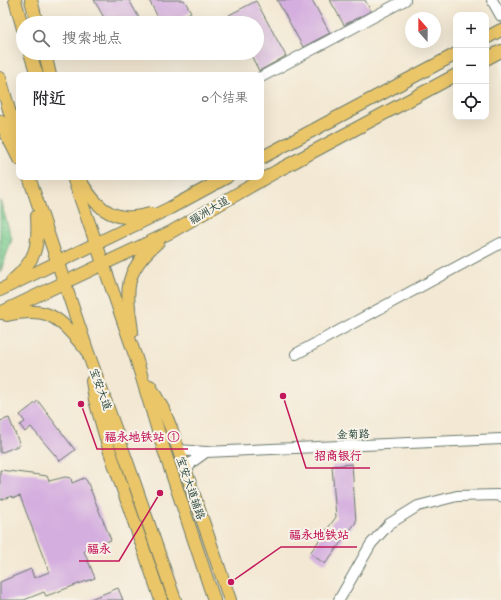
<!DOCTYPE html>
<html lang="zh">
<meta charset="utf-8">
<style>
body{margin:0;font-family:"Gochi Hand","LXGW WenKai TC",sans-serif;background:#f6f6f6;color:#202124}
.controls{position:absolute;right:12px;top:12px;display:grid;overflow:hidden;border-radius:8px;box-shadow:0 4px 16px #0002}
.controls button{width:36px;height:36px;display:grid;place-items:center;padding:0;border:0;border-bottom:1px solid #e0e0e0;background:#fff;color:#202124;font:20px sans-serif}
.compass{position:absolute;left:405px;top:12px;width:36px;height:36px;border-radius:50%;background:#fff;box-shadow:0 4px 16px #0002;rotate:339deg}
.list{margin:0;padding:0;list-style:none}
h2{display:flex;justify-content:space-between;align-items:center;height:52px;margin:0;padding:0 16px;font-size:17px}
h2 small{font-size:13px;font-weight:400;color:#757577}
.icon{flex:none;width:22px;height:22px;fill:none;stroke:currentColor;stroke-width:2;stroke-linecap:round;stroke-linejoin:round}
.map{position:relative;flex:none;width:501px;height:600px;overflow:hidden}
.search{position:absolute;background:#fff;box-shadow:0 4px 16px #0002;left:16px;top:16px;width:248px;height:44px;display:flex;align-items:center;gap:10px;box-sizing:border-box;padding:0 14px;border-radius:22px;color:#757577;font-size:15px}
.panel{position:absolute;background:#fff;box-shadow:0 4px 16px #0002;left:16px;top:72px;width:248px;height:108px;border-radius:8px}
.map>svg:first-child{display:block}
</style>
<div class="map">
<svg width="501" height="600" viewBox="0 0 501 600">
<defs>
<pattern id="grass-dots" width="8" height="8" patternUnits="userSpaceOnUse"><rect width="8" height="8" fill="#77ca8d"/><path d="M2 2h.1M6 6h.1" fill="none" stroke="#61a574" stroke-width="1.8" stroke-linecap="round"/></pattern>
</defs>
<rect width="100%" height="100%" fill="#f7f3e8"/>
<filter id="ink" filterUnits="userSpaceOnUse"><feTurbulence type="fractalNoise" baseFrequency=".025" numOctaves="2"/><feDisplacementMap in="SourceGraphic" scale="8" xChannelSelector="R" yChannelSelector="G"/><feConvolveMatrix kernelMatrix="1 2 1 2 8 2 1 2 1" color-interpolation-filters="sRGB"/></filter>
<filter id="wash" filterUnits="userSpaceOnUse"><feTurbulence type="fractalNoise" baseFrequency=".012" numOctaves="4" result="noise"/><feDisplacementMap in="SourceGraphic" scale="16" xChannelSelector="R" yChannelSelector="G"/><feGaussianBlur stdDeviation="0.9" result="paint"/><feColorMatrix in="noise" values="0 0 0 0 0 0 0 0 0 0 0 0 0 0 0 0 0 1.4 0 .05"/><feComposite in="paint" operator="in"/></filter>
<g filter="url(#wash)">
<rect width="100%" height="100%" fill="#f3e8d3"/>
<polygon fill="url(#grass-dots)" stroke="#4b8460" points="0,200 12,239 0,273"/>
<g id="blocks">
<g fill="#d4aedf">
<polygon points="94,0 129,0 142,23 107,23"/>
<polygon points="149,0 184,0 191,12 171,23 161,23"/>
<polygon points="277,0 312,0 330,33 303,47"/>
<polygon points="330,0 365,0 371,11 344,25"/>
<polygon points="256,1 286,56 259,71 250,53 257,53 257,23 234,23 229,15"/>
<polygon points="38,401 75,450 60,461 31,427 25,432 20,425 25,422 20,415"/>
<polygon points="9,418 20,445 0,453 0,421"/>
<polygon points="352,464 356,522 325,564 310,553 336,517 332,466"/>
<polygon points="0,470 47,476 49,481 65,477 71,478 72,483 84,478 87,481 111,540 84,551 95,578 46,596 44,592 24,600 0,600 0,582 31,569 34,578 49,572 20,496 13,498 12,496 0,500"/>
<polygon points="118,588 123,600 88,600"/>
</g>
</g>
</g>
<g filter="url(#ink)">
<use href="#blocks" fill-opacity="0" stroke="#69796c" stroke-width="1"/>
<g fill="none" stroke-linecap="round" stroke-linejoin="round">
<g stroke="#69796c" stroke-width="12">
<g id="minor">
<polyline points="492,0 501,16"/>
<polyline points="261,77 405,0"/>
<polyline points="296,354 501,243"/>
<polyline points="178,450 206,452 501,439"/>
<polyline points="186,471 192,462 206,452"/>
<polyline points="339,600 371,544 389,524 418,506 457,496 498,495 501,497"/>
</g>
</g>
<g stroke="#69796c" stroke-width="14">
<g id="major">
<polyline points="15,0 23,29"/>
<polyline points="31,0 37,23"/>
<polyline points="486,38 501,30"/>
<polyline points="30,53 37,75"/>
<polyline points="45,53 50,75"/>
<polyline points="486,59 501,51"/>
<polyline points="0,78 19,145"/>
<polyline points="0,121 19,159"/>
<polyline points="261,158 456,54"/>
<polyline points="29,177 87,350 129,467 175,600"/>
<polyline points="73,177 136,358 163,447 214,600"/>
<path d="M78,177c11,18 23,38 47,40 8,1 17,-1 25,-3"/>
<path d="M12,281c24,-21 27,-34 25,-65"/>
<polyline points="0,290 170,208 227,177"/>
<polyline points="0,313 171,232 277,171 456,75"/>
<path d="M7,315c41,-9 50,1 76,31"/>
<path d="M132,331c-6,-42 -9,-59 26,-89"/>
<polyline points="92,381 95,400 109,449 161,600"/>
<polyline points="150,386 163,409 171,428 230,600"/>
</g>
</g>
<use href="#minor" stroke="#fff" stroke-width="10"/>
<use href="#major" stroke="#ebc669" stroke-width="12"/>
</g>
</g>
<g text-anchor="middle" stroke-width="4" stroke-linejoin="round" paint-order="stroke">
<g font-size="11" fill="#1f3d34" stroke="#f7f3e8">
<text transform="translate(209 210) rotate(-30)" y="4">福洲大道</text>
<text transform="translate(101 389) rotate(70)" y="4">宝安大道</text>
<text transform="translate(353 434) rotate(-2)" y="4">金菊路</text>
<text transform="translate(191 488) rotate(71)" y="4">宝安大道辅路</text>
</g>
</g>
<path fill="none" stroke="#c2185b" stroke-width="1.5" d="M81 404L97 449H188M283 396L306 468H370M231 582L281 547H357M160 493L119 561H79"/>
<g fill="#c2185b" stroke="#f7f3e8" stroke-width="1.5">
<circle cx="81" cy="404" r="4"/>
<circle cx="283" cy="396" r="4"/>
<circle cx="231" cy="582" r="4"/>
<circle cx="160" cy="493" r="4"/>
</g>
<g font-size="12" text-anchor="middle" font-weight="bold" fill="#c2185b" stroke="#f7f3e8" stroke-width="4" stroke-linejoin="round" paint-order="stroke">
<text x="142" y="441">福永地铁站 ①</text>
<text x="338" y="460">招商银行</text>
<text x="319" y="539">福永地铁站</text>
<text x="99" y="553">福永</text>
</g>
</svg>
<div class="controls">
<button>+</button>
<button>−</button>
<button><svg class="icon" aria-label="locate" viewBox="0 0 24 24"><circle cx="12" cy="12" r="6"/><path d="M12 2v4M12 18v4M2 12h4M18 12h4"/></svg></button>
</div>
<svg class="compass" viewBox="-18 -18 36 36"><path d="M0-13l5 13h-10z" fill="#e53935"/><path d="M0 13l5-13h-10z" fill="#757577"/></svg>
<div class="search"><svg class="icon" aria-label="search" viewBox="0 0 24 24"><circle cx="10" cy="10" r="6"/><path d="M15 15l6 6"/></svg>搜索地点</div>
<section class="panel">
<h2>附近<small>0个结果</small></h2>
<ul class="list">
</ul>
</section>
</div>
